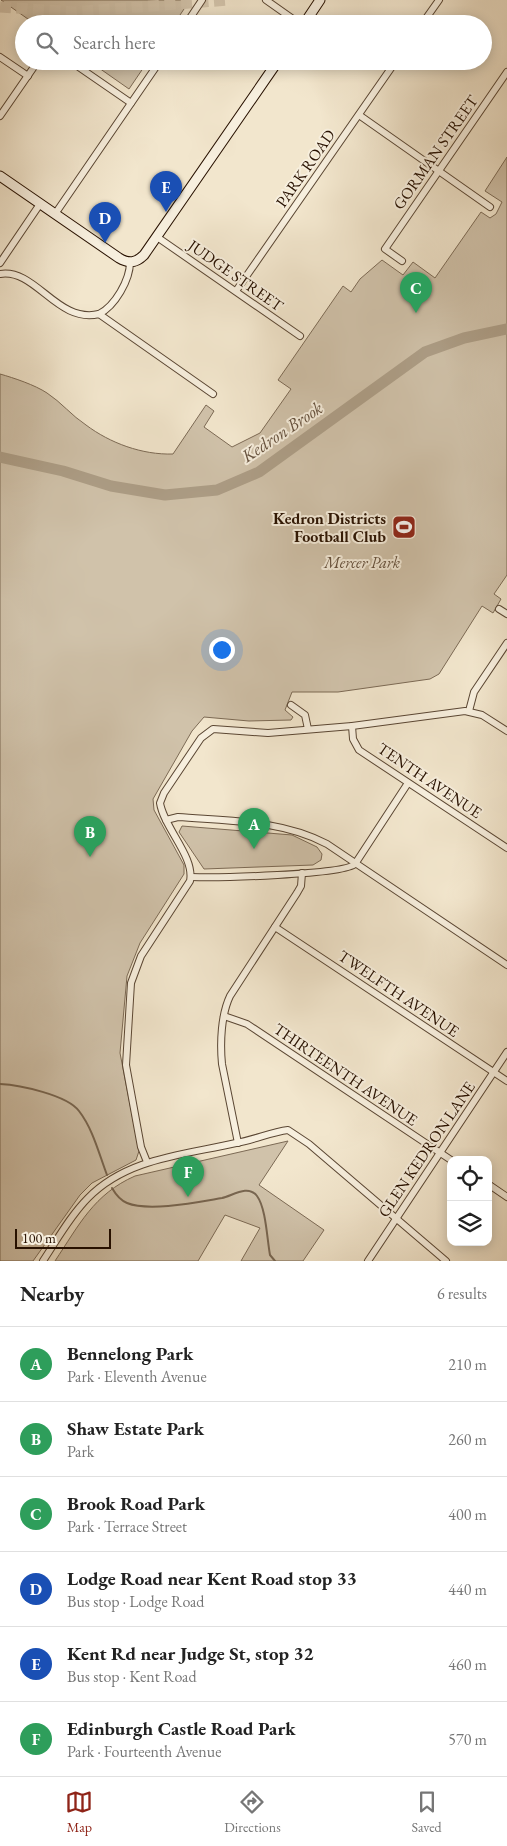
<!DOCTYPE html>
<meta charset="utf-8">
<style>
body{margin:0;font-family:"EB Garamond",serif;background:#f6f6f6;color:#222}
.controls{position:absolute;right:15px;bottom:15px;display:grid;overflow:hidden;border-radius:10px;box-shadow:0 2px 12px #0003}
.controls button{width:45px;height:45px;display:grid;place-items:center;padding:0;border:0;border-bottom:1px solid #e0e0e0;background:#fff;color:#222;font:25px sans-serif}
.scale{position:absolute;left:15px;bottom:12px;width:96px;box-sizing:border-box;padding-left:5px;border:2px solid #281100;border-top:0;font-size:14px;line-height:18px;white-space:nowrap;color:#281100;-webkit-text-stroke:4px #f7efde;paint-order:stroke}
.you{position:absolute;left:221px;top:649px;width:18px;height:18px;margin:-12px;border:4px solid #fff;border-radius:50%;background:#1a73e8;box-shadow:0 0 0 8px #1a73e833}
.badge{display:grid;place-items:center;width:32px;height:32px;border-radius:50%;background:#8f2418;color:#fff;font-size:16px;font-weight:700}
.pin{position:absolute;translate:-50% -41px;filter:drop-shadow(0 1px 2px #0008)}
.pin::after{content:'';position:absolute;top:26px;width:18px;height:15px;background:inherit;clip-path:polygon(0 0,100% 0,50% 100%)}
.list{margin:0;padding:0;list-style:none}
h2{display:flex;justify-content:space-between;align-items:center;height:65px;margin:0;padding:0 20px;font-size:21px}
h2 small{font-size:16px;font-weight:400;color:#767676}
.list li{display:grid;grid-template-columns:32px 1fr auto;gap:15px;align-items:center;box-sizing:border-box;height:75px;padding:0 20px;border-top:1px solid #e0e0e0}
.list b{display:block;font-size:19px;white-space:nowrap}
.list p{margin:0;font-size:16px;white-space:nowrap;color:#767676}
.list em{font-size:16px;font-style:normal;color:#767676}
.icon{flex:none;width:28px;height:28px;fill:none;stroke:currentColor;stroke-width:2;stroke-linecap:round;stroke-linejoin:round}
.map{position:relative;flex:none;width:507px;height:1261px;overflow:hidden}
.search{position:absolute;background:#fff;box-shadow:0 2px 12px #0003;left:15px;right:15px;top:15px;height:55px;display:flex;align-items:center;gap:12px;box-sizing:border-box;padding:0 18px;border-radius:28px;color:#767676;font-size:19px}
.sheet{height:515px;background:#fff}
nav{display:flex;justify-content:space-around;align-items:center;box-sizing:border-box;height:70px;border-top:1px solid #e0e0e0;background:#fff;font-size:14px;color:#767676}
nav a{display:grid;justify-items:center;gap:2px}
nav .on{color:#8f2418}
.map>svg:first-child{display:block}
</style>
<div class="map">
<svg width="507" height="1261" viewBox="0 0 507 1261">
<rect width="100%" height="100%" fill="#f2e6cd"/>
<filter id="stains"><feTurbulence type="fractalNoise" baseFrequency=".004" numOctaves="4"/><feColorMatrix values="0 0 0 0 .2 0 0 0 0 .09 0 0 0 0 .02 0 0 0 .5 -.17"/></filter>
<radialGradient id="worn" r=".72"><stop offset=".6" stop-color="#630" stop-opacity="0"/><stop offset="1" stop-color="#630" stop-opacity=".3"/></radialGradient>
<g fill="#d0c2aa" stroke="#7c6a55">
<polygon points="1,0 190,0 174,24 35,24"/>
<polygon points="89,61 148,61 129,89"/>
<path d="M507,157v418l-13,19 7,5 -8,14 -11,-7 -43,68 -9,5 -92,13h-46l-7,18 8,7 -2,3 -42,1 -45,-4 -12,14 -39,68 1,11 30,55v9l-44,69 -13,33 -7,77 19,98 -3,9 -44,23 -12,12 -47,66h-33v-887c14,4 35,11 47,19 14,9 25,23 39,32 24,18 56,30 87,29l33,-49 8,6 -10,16 28,20 28,-14 31,-44 -13,-9 65,-94 8,6 9,-13 22,-19 21,15 10,-13 22,16 46,-66 9,6 6,-4 6,-12 -17,-11z"/>
<polygon points="182,826 292,835 317,847 322,854 321,860 313,865 204,869 179,832"/>
<path d="M288,1141l-29,44 65,45 -21,31h-62l19,-33 -35,-13 -27,46h-143c24,-36 39,-67 80,-85z"/>
</g>
<g fill="none" stroke-linecap="round" stroke-linejoin="round">
<g stroke="#786651" stroke-width="2">
<path d="M0,1084c20,1 67,11 79,27 14,18 20,43 28,64"/>
<path d="M112,1188c4,7 8,12 15,15 22,9 71,-1 95,-5 10,-2 26,-14 35,-2 9,12 10,43 13,59l5,6"/>
</g>
<polyline stroke="#ad9e87" stroke-width="11" points="0,457 63,471 111,486 165,495 217,490 259,472 425,352 464,338 507,329"/>
<polyline stroke="#d4c6ae" stroke-width="11" stroke-dasharray="11 5.5" stroke-linecap="butt" points="0,7 74,12 229,0"/>
<g stroke="#5a4633" stroke-width="8">
<g id="street">
<polyline points="266,0 300,24"/>
<polyline points="186,24 202,0"/>
<polyline points="422,24 439,0"/>
<polyline points="0,57 28,76"/>
<polyline points="70,61 131,103"/>
<polyline points="359,115 490,207"/>
<polyline points="0,116 38,61"/>
<polyline points="55,214 160,61"/>
<polyline points="157,237 300,336"/>
<polyline points="402,261 385,249 507,72"/>
<polyline points="0,263 40,204"/>
<path d="M0,274c36,-6 57,50 99,40l114,80"/>
<polyline points="236,291 396,61"/>
<path d="M99,314c16,-8 31,-34 31,-52"/>
<polyline points="499,609 507,614"/>
<polyline points="291,705 305,715 308,729"/>
<polyline points="469,711 474,692 507,643"/>
<polyline points="352,726 353,739 359,750 507,848"/>
<path d="M166,820l12,-3c50,4 104,3 149,27l180,121"/>
<path d="M191,877c23,1 153,-2 164,-13l53,-81"/>
<polyline points="275,927 507,1081"/>
<polyline points="224,1016 247,1024 451,1160"/>
<path d="M238,1143l-16,-79c-2,-21 -1,-49 8,-68l67,-103 4,-7 1,-13"/>
<path d="M147,1162l-6,-15 -15,-82 5,-82 10,-27 49,-75c5,-24 -26,-53 -30,-78l4,-10 37,-55 12,-9 55,4 84,-7 113,-15 17,4 25,16"/>
<polyline points="488,1184 507,1197"/>
<path d="M43,1261c14,-21 27,-45 45,-63 39,-40 96,-43 148,-55 18,-3 35,-11 52,-13l21,14 137,117"/>
<polyline points="368,1261 507,1052"/>
</g>
</g>
<g stroke="#281100" stroke-width="11">
<g id="secondary">
<polyline points="304,24 320,0"/>
<path d="M0,176l119,82c10,6 17,5 25,-3l134,-194"/>
</g>
</g>
<use href="#street" stroke="#f7efde" stroke-width="6"/>
<use href="#secondary" stroke="#f7efde" stroke-width="9"/>
</g>
<defs>
<g id="stadium-square" transform="scale(1.25)"><rect x="-9" y="-9" width="18" height="18" rx="4" fill="#8f2418" stroke="#f7efde"/><path d="M0-5a6.5 5 0 1 0 0 10a6.5 5 0 1 0 0-10ZM-3.5-1.8h7v3.6h-7Z" fill="#fff"/></g>
</defs>
<g fill-rule="evenodd">
<use href="#stadium-square" x="404" y="527"/>
</g>
<g text-anchor="middle" stroke-width="4" stroke-linejoin="round" paint-order="stroke">
<g font-size="16" fill="#281100" stroke="#f7efde">
<text transform="translate(435 152) rotate(-55)" y="6">GORMAN STREET</text>
<text transform="translate(305 168) rotate(-55)" y="6">PARK ROAD</text>
<text transform="translate(236 275) rotate(35)" y="6">JUDGE STREET</text>
<text transform="translate(430 780) rotate(34)" y="6">TENTH AVENUE</text>
<text transform="translate(399 993) rotate(34)" y="6">TWELFTH AVENUE</text>
<text transform="translate(346 1074) rotate(34)" y="6">THIRTEENTH AVENUE</text>
<text transform="translate(426 1149) rotate(-56)" y="6">GLEN KEDRON LANE</text>
</g>
<g font-size="16" font-weight="bold" fill="#281100" stroke="#f7efde" text-anchor="end">
<text x="386" y="524">Kedron Districts<tspan x="386" dy="18">Football Club</tspan></text>
</g>
<g font-size="16" font-style="italic" fill="#634f3c" stroke="#f7efde">
<text x="362" y="568">Mercer Park</text>
</g>
<g font-size="18" font-style="italic" fill="#64503d" stroke="#f7efde">
<text transform="translate(282 432) rotate(-34)" y="6">Kedron Brook</text>
</g>
</g>
<rect width="100%" height="100%" filter="url(#stains)"/>
<rect width="100%" height="100%" fill="url(#worn)"/>
</svg>
<div class="controls">
<button><svg class="icon" aria-label="locate" viewBox="0 0 24 24"><circle cx="12" cy="12" r="6"/><path d="M12 2v4M12 18v4M2 12h4M18 12h4"/></svg></button>
<button><svg class="icon" aria-label="layers" viewBox="0 0 24 24"><path d="M12 4l9 5-9 5-9-5zM3 14l9 5 9-5"/></svg></button>
</div>
<div class="scale">100 m</div>
<div class="you"></div>
<div class="pin badge" style="left:254px;top:849px;background:#2e9e5b">A</div>
<div class="pin badge" style="left:90px;top:857px;background:#2e9e5b">B</div>
<div class="pin badge" style="left:416px;top:313px;background:#2e9e5b">C</div>
<div class="pin badge" style="left:105px;top:243px;background:#1a4fb4">D</div>
<div class="pin badge" style="left:166px;top:212px;background:#1a4fb4">E</div>
<div class="pin badge" style="left:188px;top:1197px;background:#2e9e5b">F</div>
<div class="search"><svg class="icon" aria-label="search" viewBox="0 0 24 24"><circle cx="10" cy="10" r="6"/><path d="M15 15l6 6"/></svg>Search here</div>
</div>
<section class="sheet">
<h2>Nearby<small>6 results</small></h2>
<ul class="list">
<li><span class="badge" style="background:#2e9e5b">A</span><div><b>Bennelong Park</b><p>Park · Eleventh Avenue</p></div><em>210 m</em></li>
<li><span class="badge" style="background:#2e9e5b">B</span><div><b>Shaw Estate Park</b><p>Park</p></div><em>260 m</em></li>
<li><span class="badge" style="background:#2e9e5b">C</span><div><b>Brook Road Park</b><p>Park · Terrace Street</p></div><em>400 m</em></li>
<li><span class="badge" style="background:#1a4fb4">D</span><div><b>Lodge Road near Kent Road stop 33</b><p>Bus stop · Lodge Road</p></div><em>440 m</em></li>
<li><span class="badge" style="background:#1a4fb4">E</span><div><b>Kent Rd near Judge St, stop 32</b><p>Bus stop · Kent Road</p></div><em>460 m</em></li>
<li><span class="badge" style="background:#2e9e5b">F</span><div><b>Edinburgh Castle Road Park</b><p>Park · Fourteenth Avenue</p></div><em>570 m</em></li>
</ul>
</section>
<nav>
<a class="on"><svg class="icon" aria-label="map" viewBox="0 0 24 24"><path d="M3 6l6-2 6 2 6-2v14l-6 2-6-2-6 2zM9 4v14M15 6v14"/></svg>Map</a>
<a><svg class="icon" aria-label="directions" viewBox="0 0 24 24"><path d="M12 3l9 9-9 9-9-9zM9 14v-3h6M13 9l2 2-2 2"/></svg>Directions</a>
<a><svg class="icon" aria-label="saved" viewBox="0 0 24 24"><path d="M7 4h10v16l-5-4-5 4z"/></svg>Saved</a>
</nav>
